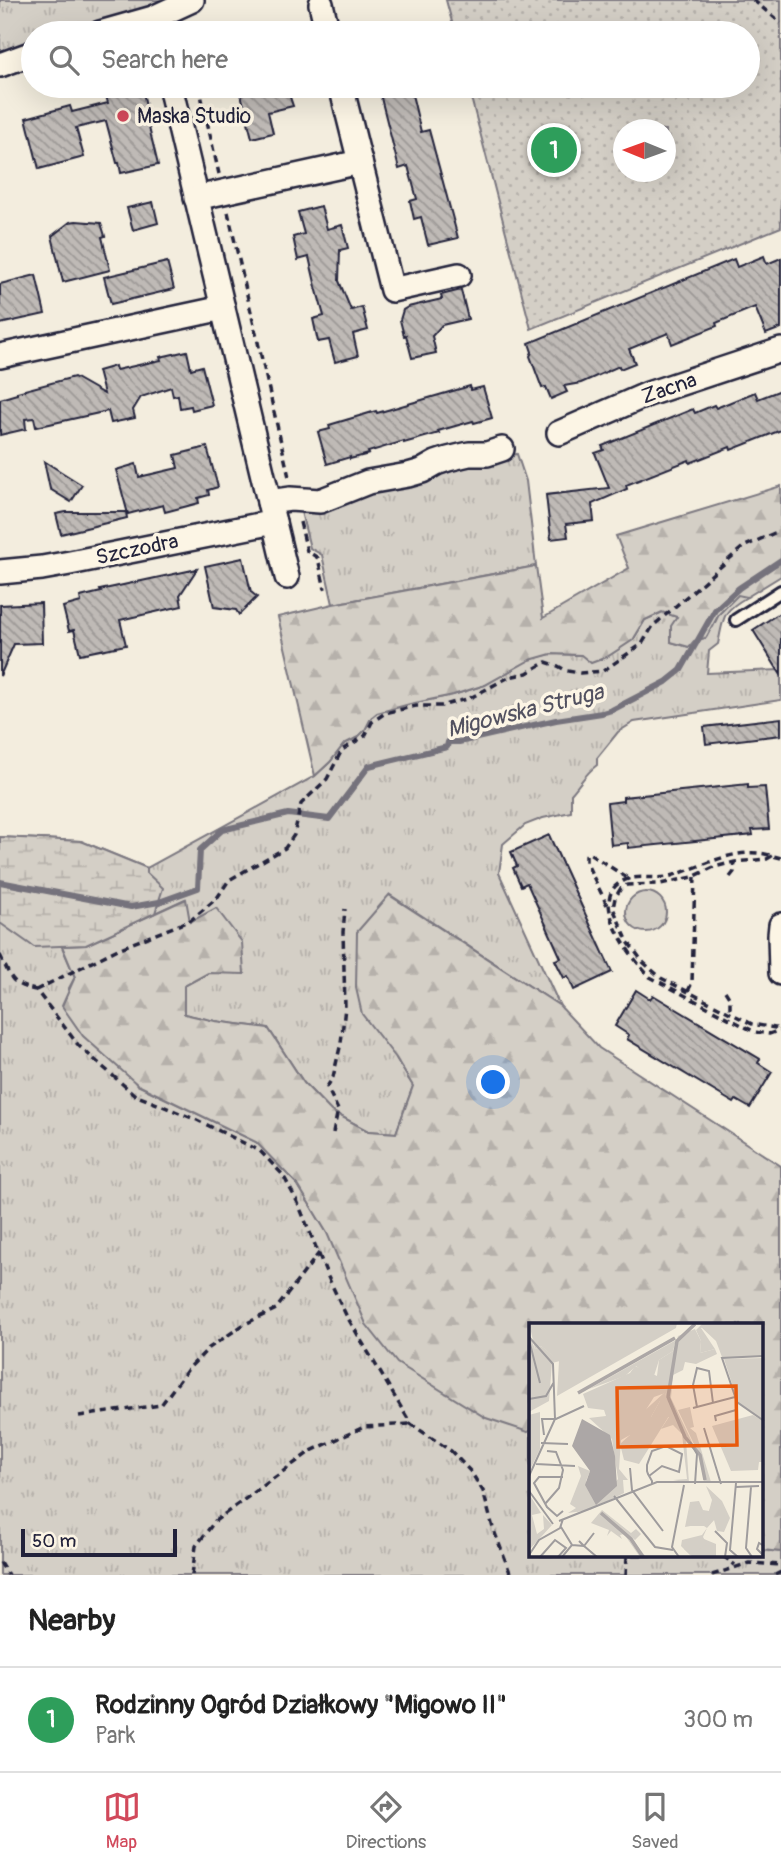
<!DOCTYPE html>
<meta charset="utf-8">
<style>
body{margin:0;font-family:Pangolin,sans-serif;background:#f2f2f2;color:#222}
.compass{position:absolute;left:613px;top:119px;width:63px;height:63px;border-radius:50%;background:#fff;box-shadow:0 7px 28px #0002;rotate:271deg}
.scale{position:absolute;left:21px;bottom:18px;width:156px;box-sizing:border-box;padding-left:7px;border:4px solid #22223b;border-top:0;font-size:19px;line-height:24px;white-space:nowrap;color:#22223b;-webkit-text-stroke:5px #fcf5e5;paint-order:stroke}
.you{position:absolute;left:494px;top:1083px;width:24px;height:24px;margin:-18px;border:5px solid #fff;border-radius:50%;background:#1a73e8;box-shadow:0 0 0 10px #1a73e833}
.badge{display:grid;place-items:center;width:46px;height:46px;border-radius:50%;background:#d1495b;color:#fff;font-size:23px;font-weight:700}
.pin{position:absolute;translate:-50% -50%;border:4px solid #fff;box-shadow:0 2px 7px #0006}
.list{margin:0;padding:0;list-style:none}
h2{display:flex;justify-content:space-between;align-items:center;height:91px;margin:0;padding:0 28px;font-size:30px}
h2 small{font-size:23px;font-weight:400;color:#767676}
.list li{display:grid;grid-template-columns:46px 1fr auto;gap:21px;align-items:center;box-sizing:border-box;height:105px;padding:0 28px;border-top:2px solid #e0e0e0}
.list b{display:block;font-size:26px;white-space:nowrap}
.list p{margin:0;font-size:23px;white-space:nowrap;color:#767676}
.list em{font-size:23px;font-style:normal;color:#767676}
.icon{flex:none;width:38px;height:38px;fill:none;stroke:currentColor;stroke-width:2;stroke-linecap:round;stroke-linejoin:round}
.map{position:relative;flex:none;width:781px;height:1575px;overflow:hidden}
.search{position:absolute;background:#fff;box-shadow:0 7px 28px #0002;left:21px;right:21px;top:21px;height:77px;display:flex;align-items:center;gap:18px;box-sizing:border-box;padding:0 24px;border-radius:38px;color:#767676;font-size:26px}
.sheet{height:196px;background:#fff}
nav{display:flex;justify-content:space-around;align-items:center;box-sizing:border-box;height:98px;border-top:2px solid #e0e0e0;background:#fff;font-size:19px;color:#767676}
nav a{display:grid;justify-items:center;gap:4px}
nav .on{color:#d1495b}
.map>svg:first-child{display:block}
</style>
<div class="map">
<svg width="781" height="1575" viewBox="0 0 781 1575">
<defs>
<pattern id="grass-tufts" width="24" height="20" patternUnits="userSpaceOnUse" patternTransform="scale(1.75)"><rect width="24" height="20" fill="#d4cfc6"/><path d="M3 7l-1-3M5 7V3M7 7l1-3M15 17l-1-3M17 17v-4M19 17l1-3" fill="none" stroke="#b6b1ab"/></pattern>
<pattern id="forest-firs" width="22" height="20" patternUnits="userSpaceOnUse" patternTransform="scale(1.75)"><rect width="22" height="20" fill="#d4cfc6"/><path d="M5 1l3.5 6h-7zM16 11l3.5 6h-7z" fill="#b6b1ab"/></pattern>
<pattern id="wetland-marsh" width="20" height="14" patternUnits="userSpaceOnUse" patternTransform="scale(1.75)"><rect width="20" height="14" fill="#d4cfc6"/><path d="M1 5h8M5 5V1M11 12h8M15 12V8" fill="none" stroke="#b6b1ab"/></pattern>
<pattern id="garden-dots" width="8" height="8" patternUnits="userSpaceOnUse" patternTransform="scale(1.75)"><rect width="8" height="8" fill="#d4cfc6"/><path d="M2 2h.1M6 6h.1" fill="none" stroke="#b6b1ab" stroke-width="1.8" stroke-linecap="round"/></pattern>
<pattern id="building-back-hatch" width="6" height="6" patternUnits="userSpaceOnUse" patternTransform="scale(1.75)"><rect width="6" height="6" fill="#bfbab6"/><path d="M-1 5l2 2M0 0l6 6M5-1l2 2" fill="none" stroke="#9b9795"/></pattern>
</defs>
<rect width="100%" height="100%" fill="#f3edde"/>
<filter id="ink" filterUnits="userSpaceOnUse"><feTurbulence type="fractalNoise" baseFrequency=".0143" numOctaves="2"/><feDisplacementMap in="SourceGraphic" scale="14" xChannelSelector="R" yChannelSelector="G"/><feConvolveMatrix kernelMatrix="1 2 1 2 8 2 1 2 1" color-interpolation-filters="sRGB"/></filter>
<g filter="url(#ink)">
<g fill="url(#grass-tufts)" stroke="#7b7880" stroke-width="2">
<polygon points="0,0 173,0 147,13 78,33 33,33 33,44 0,55"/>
<polygon points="517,454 526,481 536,566 333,604 322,555 310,548 300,508 330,506 442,470"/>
<path d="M738,594l9,3c-26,15 -23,20 -29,47l-9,7 -2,22 74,-3v30l-147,22 -16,10 -21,26v7c-11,8 -17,19 -26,29v18l-28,6 -18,7 -22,19 -4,29 61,133 -170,-111 6,163 17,28 -17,47 -28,-2 -37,-20 -27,-28 -36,-55 -53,-7 -31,-7v-28l24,-13h36l-54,-50 -5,-24 -99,46 -24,2 13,30 -7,13 69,95 119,57 42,43 29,48 201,199 3,-2v126h231v-6l19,2v23h-781v-738l81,4 66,27 168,-92 15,-14 14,-18 14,-7 7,-7 6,-12 6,-5 33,-9 43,-9 32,-10 45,-26 21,-5 30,1 52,-15 12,-20 18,-8 14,5 -6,25 18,5 24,-20 6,-13z"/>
</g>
<g fill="url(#forest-firs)" stroke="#7b7880" stroke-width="2">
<polygon points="781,486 781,576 747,597 738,595 719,614 706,638 694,641 689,647 671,642 671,626 677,617 662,612 645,620 633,640 607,657 591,663 581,655 551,654 530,660 485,685 453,695 410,704 377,713 371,718 365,730 358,737 344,744 330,762 315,776 278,617 333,604 536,566 543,618 629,568 616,536"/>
<polygon points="389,895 560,1006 599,1048 781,1166 781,1552 762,1550 762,1325 531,1325 531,1430 528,1432 486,1418 397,1363 366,1324 327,1233 298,1185 256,1142 138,1085 83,1036 62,1006 75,977 62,946 86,945 186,899 190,922 216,908 242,942 244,974 208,973 184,986 184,1014 215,1021 268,1028 304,1083 331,1111 368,1131 396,1133 413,1086 396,1058 362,1014 356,988 357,932"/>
</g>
<polygon fill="url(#wetland-marsh)" stroke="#7b7880" stroke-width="2" points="0,837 81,841 147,868 147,873 163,888 155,913 86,945 34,947 0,923"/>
<circle fill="#d4cfc6" stroke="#7b7880" stroke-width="2" cx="646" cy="912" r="20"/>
<path fill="url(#garden-dots)" stroke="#7b7880" stroke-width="2" fill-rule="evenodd" d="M446,0h335v227l-250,102 -63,-243h280v-53h-293zM624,130h42v42h-42z"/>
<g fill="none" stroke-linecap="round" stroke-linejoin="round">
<polyline stroke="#75727b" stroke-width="6" points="0,882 131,907 159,902 198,888 200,850 222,830 288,814 329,819 369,766 447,747 448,742 459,742 556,720 602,713 612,710 666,682 681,670 715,610 739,588 781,560"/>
</g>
<g fill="url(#building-back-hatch)" stroke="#22223b" stroke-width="2">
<polygon points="239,86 296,86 290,97 293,106 268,112 273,133 252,138"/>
<polygon points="378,86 410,86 421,132 429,130 458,238 428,245 421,217 414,219 410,201 417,199 408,166 399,169"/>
<polygon points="142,87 147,111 145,111 158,165 121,173 119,163 117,163 106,121 76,128 84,157 39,169 26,118 70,106 72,112 108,103 106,96"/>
<polygon points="153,202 158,223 133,230 127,208"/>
<polygon points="321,206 327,229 342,225 348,248 340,250 339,281 351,310 362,307 368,330 353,334 358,356 335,362 329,340 318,342 313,319 324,316 316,287 309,257 298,260 293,237 304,234 298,212"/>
<polygon points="76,221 101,223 105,236 102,237 110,270 63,282 52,236 70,222"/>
<polygon points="764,256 767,264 781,258 781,328 766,334 755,307 716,323 717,326 672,344 668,333 629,349 635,363 620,369 619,366 581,383 564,386 567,392 551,399 546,387 542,388 530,356 532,352 529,343 734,259 737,267"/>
<polygon points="167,262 174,289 111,304 104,277"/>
<polygon points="36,275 45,314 0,324 0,284"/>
<polygon points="461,290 468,319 442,325 432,336 436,353 412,358 406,335 404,336 400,320 403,310 408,307 442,299 441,295"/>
<polygon points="187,351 191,369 202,366 212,405 192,410 191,406 180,408 178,395 173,396 171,387 141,397 133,410 135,418 111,423 108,411 36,427 34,418 25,419 26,429 0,435 0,399 17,394 17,392 74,377 104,394 98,371 115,366 116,370 161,360 160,357"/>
<polygon points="470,386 471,390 483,387 492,418 474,423 473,421 438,431 439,433 404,443 404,441 368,452 369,454 350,459 350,457 327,464 318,432 330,429 329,425 376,411 377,413"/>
<polygon points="781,390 781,430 731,450 730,447 690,463 689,460 626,485 627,489 592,504 594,521 566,524 568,537 551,539 546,495 609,488 595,453 604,450 602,446 693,409 695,413 714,405 716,408 755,392 758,399"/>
<polygon points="207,447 218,487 208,490 209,495 198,498 199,503 165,512 163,505 128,514 116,470 136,464 139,477 178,468 175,455"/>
<polygon points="44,461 82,485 71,502 50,489"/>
<polygon points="66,512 126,512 127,518 61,534 56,514"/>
<polygon points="243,558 251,592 257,597 239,615 236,610 214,607 205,566"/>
<polygon points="197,569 180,595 182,606 120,620 126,645 80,654 74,630 69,631 63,607 81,602 80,597 101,592 100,590"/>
<polygon points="41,603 42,643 14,644 0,676 0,605"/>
<polygon points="781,612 781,675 753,630"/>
<polygon points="781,718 781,735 706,744 704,727"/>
<polygon points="748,784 748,788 765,787 769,829 752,830 753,835 628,848 628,843 611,845 607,803 623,801 623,797"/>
<polygon points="549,835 612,972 574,990 568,976 564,978 555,960 561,958 527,883 521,886 513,868 517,866 511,852"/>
<polygon points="636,990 650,999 653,995 760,1059 758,1063 772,1072 750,1108 736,1100 734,1103 627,1039 629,1035 615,1026"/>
</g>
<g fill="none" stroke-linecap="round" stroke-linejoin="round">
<g stroke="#22223b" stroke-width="16">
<polyline id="lane" points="736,620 781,591"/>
</g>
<g stroke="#22223b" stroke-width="28">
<g id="street">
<polyline points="321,4 328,33"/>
<polyline points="100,33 153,18 192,0"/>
<polyline points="0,65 33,53"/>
<polyline points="170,86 287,577"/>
<polyline points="341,86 392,290 459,275"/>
<polyline points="196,198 360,162"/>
<polyline points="0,356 223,308"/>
<polyline points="559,433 648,394 781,350"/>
<polyline points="269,502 290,499 320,501 368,482 408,475 422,471 436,463 448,459 469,454 487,454 502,449"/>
<polyline points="0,572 42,568 70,563 274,522"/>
<polyline points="781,925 780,935 781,973"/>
</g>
</g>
<g stroke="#22223b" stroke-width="3.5" stroke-dasharray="7 5" stroke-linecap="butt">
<polyline points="753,0 781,23"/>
<polyline points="199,86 219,174"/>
<polyline points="228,212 289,477"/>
<polyline points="300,522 307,551 318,558 325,589"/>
<polyline points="772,856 767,859 735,862 714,867 693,877 660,884 627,885 621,888 615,898 613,908 628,942 643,962 661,978 752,1024 781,1029"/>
<path d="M781,858c-5,-1 -10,-3 -16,-4 -32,-6 -64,13 -94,22 -14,4 -29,-1 -43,3 -46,14 4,80 22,98l105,55 14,2 12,-4"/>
<polyline points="730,877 734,872 735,862"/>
<polyline points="607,905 586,862 586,855 589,853 629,879"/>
<path d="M0,955c11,22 10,30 36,35l43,56 56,49 62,25 63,31 23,24 15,28 30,74 18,38 65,109 40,27 20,21 12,19 10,37 18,47"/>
<polyline points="36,990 118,949 191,920 217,898 229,880 285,848 294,835 301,804 327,779 342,750 365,736 372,722 385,713 416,706 441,706 470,698 509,677 527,673 546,662 558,666 567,671 580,673 603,671 642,644 653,626 743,547 781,530"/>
<polyline points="688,991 692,983 695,875"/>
<polyline points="725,991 730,999 730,1012"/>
<polyline points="333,1133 338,1110 327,1087 333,1077 341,1043 345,1007 343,932 345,909"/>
<polyline points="79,1416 161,1405 188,1369 209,1348 243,1325 276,1309 319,1253"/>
<polyline points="723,1556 735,1565"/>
<polyline points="0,1562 8,1575"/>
<polyline points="192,1575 196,1546 215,1521 311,1451 364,1427 411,1424"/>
<polyline points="626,1575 627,1556"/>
<polyline points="712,1575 749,1563 781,1565"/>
<polyline points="775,1575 781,1572"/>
</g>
<use href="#lane" stroke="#fcf5e5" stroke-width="10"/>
<use href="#street" stroke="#fcf5e5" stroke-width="23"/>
</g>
</g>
<circle fill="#d1495b" stroke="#fcf5e5" stroke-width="2.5" cx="123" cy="116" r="7"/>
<g text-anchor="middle" stroke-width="7" stroke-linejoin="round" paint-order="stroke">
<g font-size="21" fill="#22223b" stroke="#fcf5e5" text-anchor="start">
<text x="137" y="123">Maska Studio</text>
</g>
<g font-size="21" fill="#22223b" stroke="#fcf5e5">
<text transform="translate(669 388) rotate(-19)" y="7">Zacna</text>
<text transform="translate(137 549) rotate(-12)" y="7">Szczodra</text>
</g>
<g font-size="23" font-style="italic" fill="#525160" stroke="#fcf5e5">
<text transform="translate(525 710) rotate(-14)" y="8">Migowska Struga</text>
</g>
</g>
<g transform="translate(529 1323)">
<rect width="234" height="234" fill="#f3edde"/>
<path d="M166,6l6,12 -1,12 15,-4 2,5 -21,10 -11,-2 -2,8 -10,5 -2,23 21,44 -6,-2 3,43 -16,-3 14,-1 -5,-45 -9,-9 -12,4 8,-12h-18l9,-16 8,-1 -3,-7 -11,4 -24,38 -9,5 -2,29 9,11h-5l1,13 -34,17 -22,3 8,-5 -6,-4 11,-28 -3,-10 12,5 -4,10 15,19 17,-21 -6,-40 -23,-21 17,-2 -2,-6 -16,-2 -5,-14 47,-21 5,-7 22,10 2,-16 14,-9 5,-15zM0,11l6,15 6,-3 19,15 -8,2 -3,38 -20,11zM234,35v62l-25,-18 -14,-43zM11,89v37l-10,21 -1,-55zM177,163l16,15 8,17 -6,14 -7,-1 -3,-11 -7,8 -6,-4 -16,3 5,-25 9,-1 4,9 6,1 3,-11zM0,171l12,19 -9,2 5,19 7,-5 -1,-14 9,10 -23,25zM73,187l29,23 5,-4 5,5 -6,6 -6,-5 17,22h-6l-16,-23 -4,1 2,4 -11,-8 -4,5 2,-6 -18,-7z" fill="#d4cfc6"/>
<path d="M0,0h148l-1,5 -119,68 2,-35 -18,-15 -6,3zM174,0h8l-10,5 14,21 -15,4 1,-12 -5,-11zM147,17l-3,11 -14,9 -6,19 -17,-13 -11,10 -36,13zM136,69l3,11 -8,-2 -9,16 18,-1 -30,48 -15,-4 -4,-16 10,-9v-11zM161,84l4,20 -4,1 6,5 15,49 -7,-1 -5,-26 -21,-45zM175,216l12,5v13h-23l-9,-8z" fill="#d4cfc6"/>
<path d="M56,162l11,20 -19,7 -2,-11zM184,178h6l6,16 -12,-14 -1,10 -4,7 5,-3 8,1 1,5 -1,3 -3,3 3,-8 -5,-3 -9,8h-20l2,-16 19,4z" fill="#d4cfc6"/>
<path d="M178,205l-4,9 4,7 -17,11 -9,-9 1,-6 20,-5z" fill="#d4cfc6"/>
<path d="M182,0h52v34h-41l-6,-16 -15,-14zM224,92l10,6v41h-4l-1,8 -27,1 -19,-45z" fill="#d4cfc6"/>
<path d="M53,96l28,16 5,21 2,30 -21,19 -11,-20 5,-14 -18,-25z" fill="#aca7a6"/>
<path fill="none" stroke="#aca7a6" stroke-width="3.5" d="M166,1l-18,17 -9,56 17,40 15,18 5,25M49,70l97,-55M72,190l30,26 12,18"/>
<path fill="none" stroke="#9f9c9d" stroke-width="2" d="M0,14l24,27 2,55 -26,57M0,17l11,43M234,33l-41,2 15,44 27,19M0,76l17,-3 8,-14M168,84l-4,-22 4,-17 12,3 4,32M164,85l42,-11M187,98l-1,-5 21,-6M175,105l17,56M15,112l-2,-16h14l28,-13M161,119l7,12 -2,30M12,120l27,1M7,141l39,2M101,145l2,22 31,41M120,153l13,-10 17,6 3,-18 -16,-8 -14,5 -5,14v6l1,3 4,7v3M34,154h-24l-5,6 13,24 10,9 6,-5M207,160l-6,67 8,7M207,164l23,-1M222,164l-5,61 6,9M0,168l24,33M85,173l41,51 18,3M16,181l14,-16 4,-18 -7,-18 -9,-1M30,198l98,-39h107M32,204l11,18 -10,12M186,208l12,12 -2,14M50,218l5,5 10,-13M43,222l12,1 13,11M235,223l-5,-3 -2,6 7,7M0,232l10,-15 21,-12 3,-9M11,234l15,-17 11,8 -8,9M150,234l-7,-10 12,-62"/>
<path fill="#e8590c" fill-opacity="0.15" stroke="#e8590c" stroke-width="3.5" d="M207,63l1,59 -119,2 -1,-59z"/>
<rect width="234" height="234" fill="none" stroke="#22223b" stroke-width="3.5"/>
</g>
</svg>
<svg class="compass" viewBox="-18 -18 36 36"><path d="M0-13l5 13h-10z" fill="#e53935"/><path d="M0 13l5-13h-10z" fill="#767676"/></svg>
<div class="scale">50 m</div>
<div class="you"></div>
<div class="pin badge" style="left:554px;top:150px;background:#2e9e5b">1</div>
<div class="search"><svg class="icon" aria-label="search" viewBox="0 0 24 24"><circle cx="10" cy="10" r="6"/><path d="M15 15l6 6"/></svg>Search here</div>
</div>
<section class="sheet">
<h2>Nearby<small></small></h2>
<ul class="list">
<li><span class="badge" style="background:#2e9e5b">1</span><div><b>Rodzinny Ogród Działkowy &quot;Migowo II&quot;</b><p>Park</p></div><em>300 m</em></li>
</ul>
</section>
<nav>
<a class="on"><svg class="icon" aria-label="map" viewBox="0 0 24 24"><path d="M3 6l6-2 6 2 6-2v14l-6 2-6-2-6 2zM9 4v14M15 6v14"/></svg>Map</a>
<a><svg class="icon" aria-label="directions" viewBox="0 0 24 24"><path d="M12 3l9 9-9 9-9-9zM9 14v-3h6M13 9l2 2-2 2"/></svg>Directions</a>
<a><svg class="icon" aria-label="saved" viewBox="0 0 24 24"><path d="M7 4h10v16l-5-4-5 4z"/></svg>Saved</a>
</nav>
